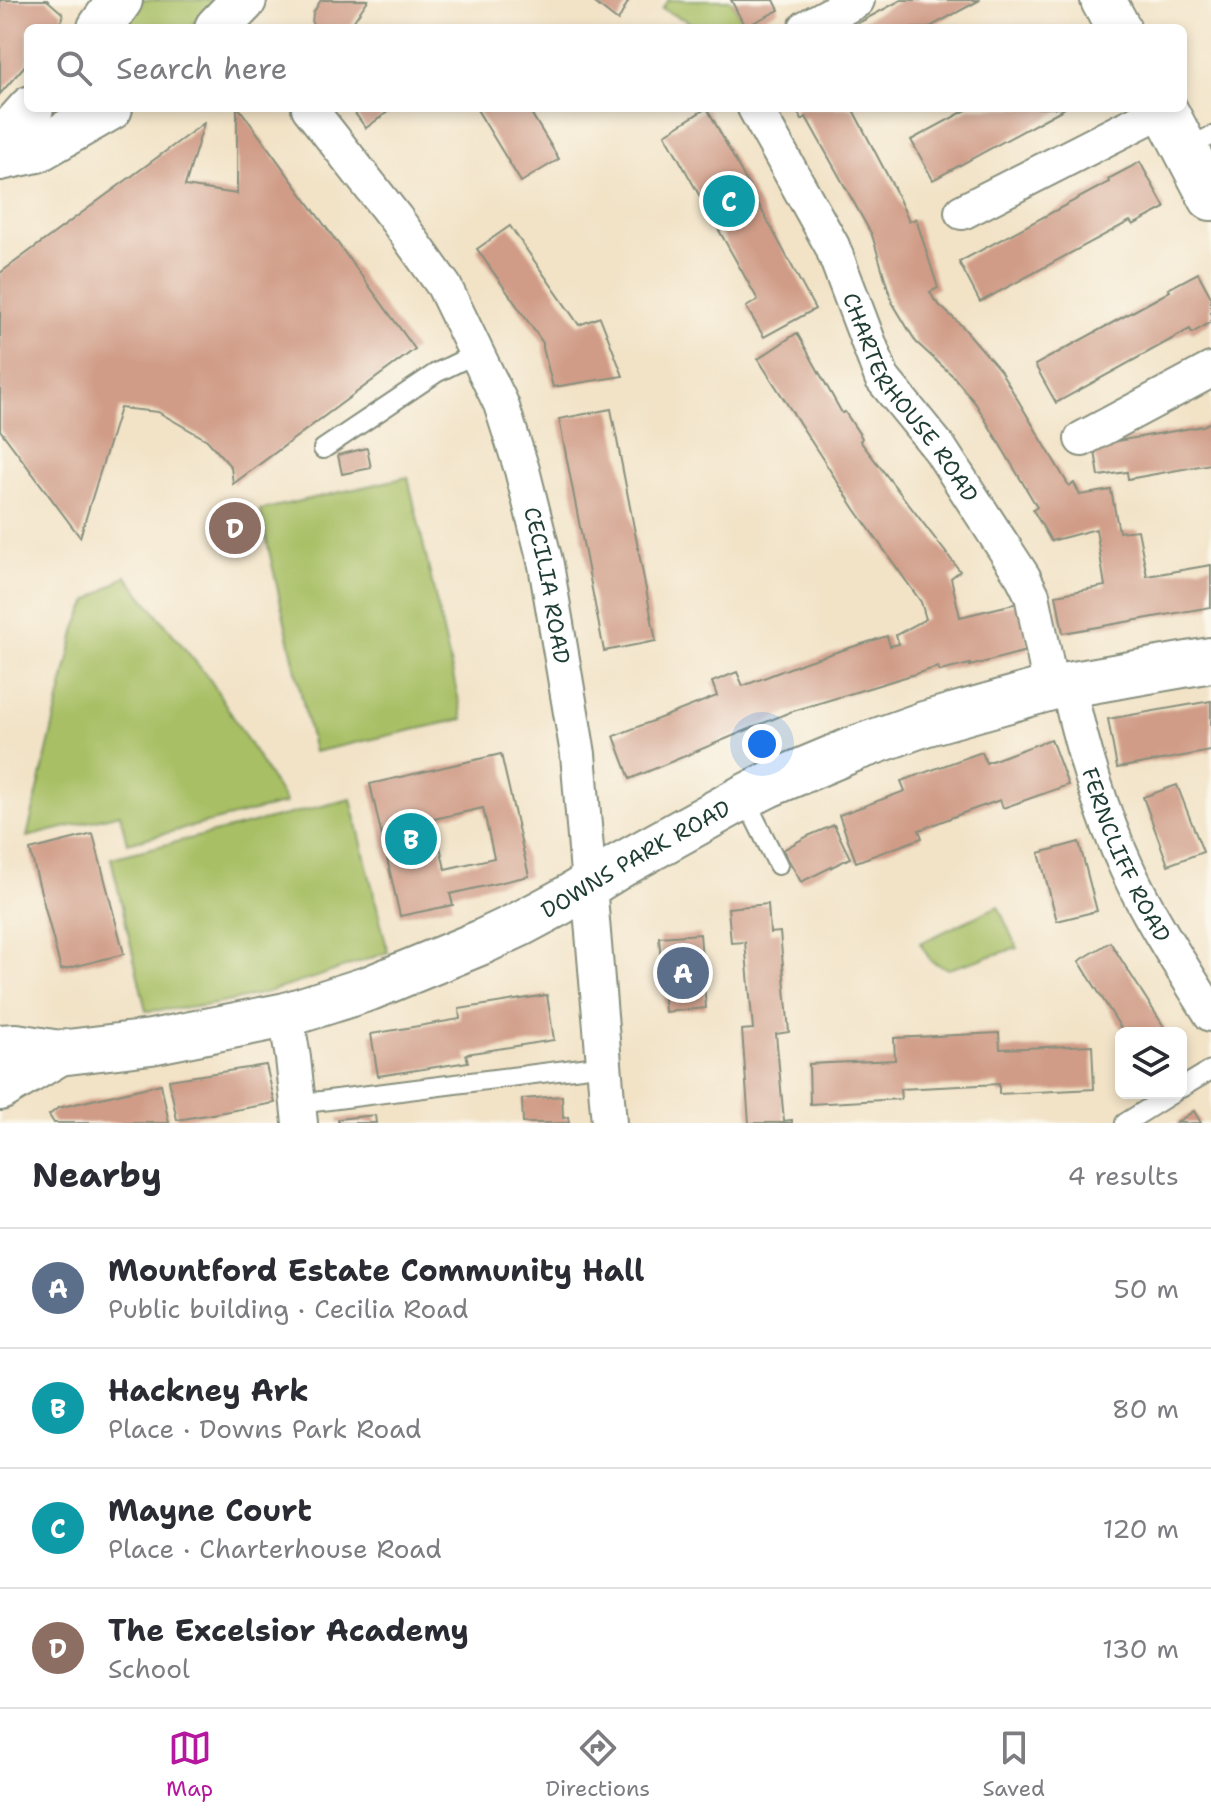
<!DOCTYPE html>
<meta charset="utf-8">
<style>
body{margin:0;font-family:"Shantell Sans",sans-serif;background:#f2f2f3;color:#2b2b33}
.controls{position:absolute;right:24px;bottom:24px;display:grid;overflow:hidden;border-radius:12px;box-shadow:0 4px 12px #0003}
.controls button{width:72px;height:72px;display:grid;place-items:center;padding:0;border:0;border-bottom:2px solid #e1e1e2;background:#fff;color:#2b2b33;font:40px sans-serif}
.you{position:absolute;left:762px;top:744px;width:28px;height:28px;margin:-20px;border:6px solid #fff;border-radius:50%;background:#1a73e8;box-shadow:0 0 0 12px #1a73e833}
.badge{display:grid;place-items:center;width:52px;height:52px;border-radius:50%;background:#b5179e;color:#fff;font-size:26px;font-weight:700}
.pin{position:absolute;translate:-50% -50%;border:4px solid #fff;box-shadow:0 2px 8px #0006}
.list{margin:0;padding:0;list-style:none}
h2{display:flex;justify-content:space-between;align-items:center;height:104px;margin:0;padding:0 32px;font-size:34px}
h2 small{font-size:26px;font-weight:400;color:#7c7c81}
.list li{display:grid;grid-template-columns:52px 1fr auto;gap:24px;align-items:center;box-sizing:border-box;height:120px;padding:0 32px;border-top:2px solid #e1e1e2}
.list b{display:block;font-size:30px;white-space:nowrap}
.list p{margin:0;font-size:26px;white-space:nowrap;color:#7c7c81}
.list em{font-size:26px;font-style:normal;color:#7c7c81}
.icon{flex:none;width:44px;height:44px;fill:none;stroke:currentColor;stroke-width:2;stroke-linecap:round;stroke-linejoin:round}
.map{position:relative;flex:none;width:1211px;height:1123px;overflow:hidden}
.search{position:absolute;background:#fff;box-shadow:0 4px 12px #0003;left:24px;right:24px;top:24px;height:88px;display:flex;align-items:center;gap:20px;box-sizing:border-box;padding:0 28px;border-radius:12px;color:#7c7c81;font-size:30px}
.sheet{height:584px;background:#fff}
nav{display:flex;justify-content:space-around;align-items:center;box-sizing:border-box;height:112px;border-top:2px solid #e1e1e2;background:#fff;font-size:22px;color:#7c7c81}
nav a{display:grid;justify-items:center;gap:4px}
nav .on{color:#b5179e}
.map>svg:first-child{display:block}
</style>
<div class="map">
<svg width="1211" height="1123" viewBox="0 0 1211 1123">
<rect width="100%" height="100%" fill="#fbf7ec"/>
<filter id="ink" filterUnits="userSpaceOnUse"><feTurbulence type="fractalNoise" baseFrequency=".0125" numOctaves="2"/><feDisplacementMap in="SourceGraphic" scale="16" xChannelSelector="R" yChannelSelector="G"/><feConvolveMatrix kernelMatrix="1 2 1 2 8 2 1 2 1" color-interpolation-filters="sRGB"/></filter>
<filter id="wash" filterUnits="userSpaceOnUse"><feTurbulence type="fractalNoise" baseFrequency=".006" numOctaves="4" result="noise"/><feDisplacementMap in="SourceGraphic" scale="32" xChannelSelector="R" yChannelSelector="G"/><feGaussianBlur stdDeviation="1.8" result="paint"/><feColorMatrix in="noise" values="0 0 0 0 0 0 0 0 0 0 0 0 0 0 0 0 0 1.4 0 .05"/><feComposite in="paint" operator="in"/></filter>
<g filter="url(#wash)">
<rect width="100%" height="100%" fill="#f2e3c7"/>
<g fill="#a8bf65" stroke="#647e4c" stroke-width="2">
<polygon points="138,0 216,0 189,28 121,28"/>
<polygon points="668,0 731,0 745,27 702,28 662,9"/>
<polygon points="408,477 463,719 314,752 260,510"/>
<polygon points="126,576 211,681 286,803 127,843 120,814 27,837 76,628 88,601"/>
<path d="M351,799l37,153c-49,17 -99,36 -149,47 -31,8 -62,10 -93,12l-35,-153z"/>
<polygon points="998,906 1017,948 948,969 931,961 920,943"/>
</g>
<g id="blocks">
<g fill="#d09c87" fill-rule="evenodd">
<polygon points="0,0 47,0 62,13 63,18 55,28 28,28 28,62 0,94"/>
<polygon points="321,0 368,0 349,28 315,28 312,23 313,13"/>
<polygon points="591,0 629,0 618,21"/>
<polygon points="731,0 774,0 779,10 745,27"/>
<polygon points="901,0 980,0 928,28 849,28"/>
<polygon points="237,108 239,108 415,349 233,484 231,467 207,440 158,412 120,408 80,537 0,430 0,273 204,123 185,186 237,194"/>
<polygon points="351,108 393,108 366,128"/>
<polygon points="476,108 528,108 559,159 521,182"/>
<polygon points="707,108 815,309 764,337 746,307 758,300 665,134"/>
<polygon points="795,108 852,108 894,188 909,221 916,219 938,288 930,292 935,301 962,326 1000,370 1069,486 1074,483 1080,495 1111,490 1119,532 1138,530 1147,576 1211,565 1211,607 1063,633 1056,595 1105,586 1096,529 1051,541 1033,510 1037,507 976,404 953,376 916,342 892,302 872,235 806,117 802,120"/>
<polygon points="970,108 1065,108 933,180 911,140"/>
<polygon points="1140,162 1165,208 1133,225 1130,221 980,302 959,262 1109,182 1108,179"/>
<polygon points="510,226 579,325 600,317 623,376 553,387 543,348 543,343 477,249"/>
<polygon points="1198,273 1211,297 1211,322 1192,333 1190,329 1056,403 1035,365 1156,299 1170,291 1168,289"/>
<polygon points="797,333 842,413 845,412 862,438 860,441 960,571 951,578 960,617 1018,603 1030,650 970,666 970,664 940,671 938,667 790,712 630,779 614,736 717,696 712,682 737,672 743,686 808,661 887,636 890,646 899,644 896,635 926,619 921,602 855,509 758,359"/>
<polygon points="611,409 656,641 604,651 559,419"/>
<polygon points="1211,422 1211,464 1128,479 1127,472 1099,476 1094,445 1203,426"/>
<polygon points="367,448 371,468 342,474 338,455"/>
<polygon points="1211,701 1211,751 1117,768 1108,719"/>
<polygon points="1051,739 1068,785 1003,808 1000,800 966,812 919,830 922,838 856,862 839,815 905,791 901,781 982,752 986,763"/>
<path d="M501,754l28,122 -79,18 3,11 -53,11 -30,-132zM483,808l11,50 -49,11 -11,-50z"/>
<polygon points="1177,785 1203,852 1168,865 1143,797"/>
<polygon points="834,825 850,858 801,882 783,850 808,836"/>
<polygon points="93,834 124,954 61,970 30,850"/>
<polygon points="1079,842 1097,911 1057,921 1039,853"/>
<polygon points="768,904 770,933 780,932 789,1032 776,1034 784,1121 792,1120 792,1123 749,1123 742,1030 753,1029 745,942 731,943 728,908"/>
<polygon points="700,934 706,1008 665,1012 659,937"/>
<polygon points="1110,942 1168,1033 1124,1033 1079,961"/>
<polygon points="547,995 554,1040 466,1054 468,1062 378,1076 371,1034 460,1019 459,1009"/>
<polygon points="999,1033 1000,1049 1092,1045 1094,1089 999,1094 999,1084 900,1089 901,1099 810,1104 809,1064 895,1060 894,1038"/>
<polygon points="266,1065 275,1103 177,1120 169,1080"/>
<polygon points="161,1084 169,1123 54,1123 49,1115 58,1108"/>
<polygon points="562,1096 563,1118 568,1117 569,1123 523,1123 522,1099"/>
<polygon points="1194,1111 1201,1123 1176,1123"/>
<polygon points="375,1115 376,1123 338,1123 338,1119"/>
</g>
</g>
</g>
<g filter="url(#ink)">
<use href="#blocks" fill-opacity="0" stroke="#88907e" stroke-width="2"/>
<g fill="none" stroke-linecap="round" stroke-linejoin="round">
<g stroke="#88907e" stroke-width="22">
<g id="lane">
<polyline points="1185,149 1211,136"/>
<polyline points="323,449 436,373 477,353"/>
<polyline points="744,797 778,865"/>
<polyline points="1181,1088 1211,1070"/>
<polyline points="298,1104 605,1065"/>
<polyline points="1125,1123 1173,1093"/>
</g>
</g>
<g stroke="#88907e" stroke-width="38">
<g id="street">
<polyline points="806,28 857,0"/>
<path id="s1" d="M309,108l87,111 48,67 57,118 21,66 24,95 32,189 31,369"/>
<path id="s2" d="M755,108l77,138 50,132 58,71 83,128 9,18 19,93"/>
<polyline points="962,212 1164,109"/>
<polyline points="1082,439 1211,370"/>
<path id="s3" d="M1068,685c13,60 34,131 60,186 23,50 54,96 83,143"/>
<polyline points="286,1015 293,1058 300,1123"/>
</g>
</g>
<g stroke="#88907e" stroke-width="48">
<g id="secondary">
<polyline points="1103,0 1118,28"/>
<polyline points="100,28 120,0"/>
<polyline points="217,28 244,0"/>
<polyline points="1164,108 1211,198"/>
<polyline points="1,157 15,126 31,108"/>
<polyline points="0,158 37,150 110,108"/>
<path id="s4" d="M0,1047l16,-1 43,7 92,-11 135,-27 84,-27 112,-46 38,-18 41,-22 60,-37 123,-68 24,-12 86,-36 70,-25 127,-36 160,-28"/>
<polyline points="0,1088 59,1053"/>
</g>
</g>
<use href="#lane" stroke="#fff" stroke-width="18"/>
<use href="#street" stroke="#fff" stroke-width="34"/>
<use href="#secondary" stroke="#fff" stroke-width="44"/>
</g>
</g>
<g text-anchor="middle" stroke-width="6" stroke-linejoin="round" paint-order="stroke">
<g font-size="22" fill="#1f3d34" stroke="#fbf7ec">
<text dy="8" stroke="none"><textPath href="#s2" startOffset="330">CHARTERHOUSE ROAD</textPath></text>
<text dy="8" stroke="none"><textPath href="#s1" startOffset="542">CECILIA ROAD</textPath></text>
<text dy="8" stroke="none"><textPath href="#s3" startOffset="180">FERNCLIFF ROAD</textPath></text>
<text dy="8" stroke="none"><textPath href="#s4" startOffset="674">DOWNS PARK ROAD</textPath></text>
</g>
</g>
</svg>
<div class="controls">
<button><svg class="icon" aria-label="layers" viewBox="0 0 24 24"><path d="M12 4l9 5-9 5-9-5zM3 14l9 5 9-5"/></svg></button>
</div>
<div class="you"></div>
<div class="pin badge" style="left:683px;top:973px;background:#5c6f8a">A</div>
<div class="pin badge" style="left:411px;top:839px;background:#0f9aa8">B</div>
<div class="pin badge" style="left:729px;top:201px;background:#0f9aa8">C</div>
<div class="pin badge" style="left:235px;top:528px;background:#8d6e63">D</div>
<div class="search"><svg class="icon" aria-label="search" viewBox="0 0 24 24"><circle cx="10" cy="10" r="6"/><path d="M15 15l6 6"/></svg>Search here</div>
</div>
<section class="sheet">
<h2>Nearby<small>4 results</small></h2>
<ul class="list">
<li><span class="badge" style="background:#5c6f8a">A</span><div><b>Mountford Estate Community Hall</b><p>Public building · Cecilia Road</p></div><em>50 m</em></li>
<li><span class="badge" style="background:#0f9aa8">B</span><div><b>Hackney Ark</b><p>Place · Downs Park Road</p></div><em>80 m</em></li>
<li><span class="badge" style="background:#0f9aa8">C</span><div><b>Mayne Court</b><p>Place · Charterhouse Road</p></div><em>120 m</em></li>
<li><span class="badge" style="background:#8d6e63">D</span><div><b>The Excelsior Academy</b><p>School</p></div><em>130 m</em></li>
</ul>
</section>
<nav>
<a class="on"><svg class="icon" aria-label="map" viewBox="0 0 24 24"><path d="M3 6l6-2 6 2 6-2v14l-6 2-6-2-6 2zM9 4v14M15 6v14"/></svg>Map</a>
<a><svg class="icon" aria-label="directions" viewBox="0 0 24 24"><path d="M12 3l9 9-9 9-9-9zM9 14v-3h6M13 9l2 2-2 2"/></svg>Directions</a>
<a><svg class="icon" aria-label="saved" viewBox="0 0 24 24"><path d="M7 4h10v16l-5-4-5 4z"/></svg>Saved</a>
</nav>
